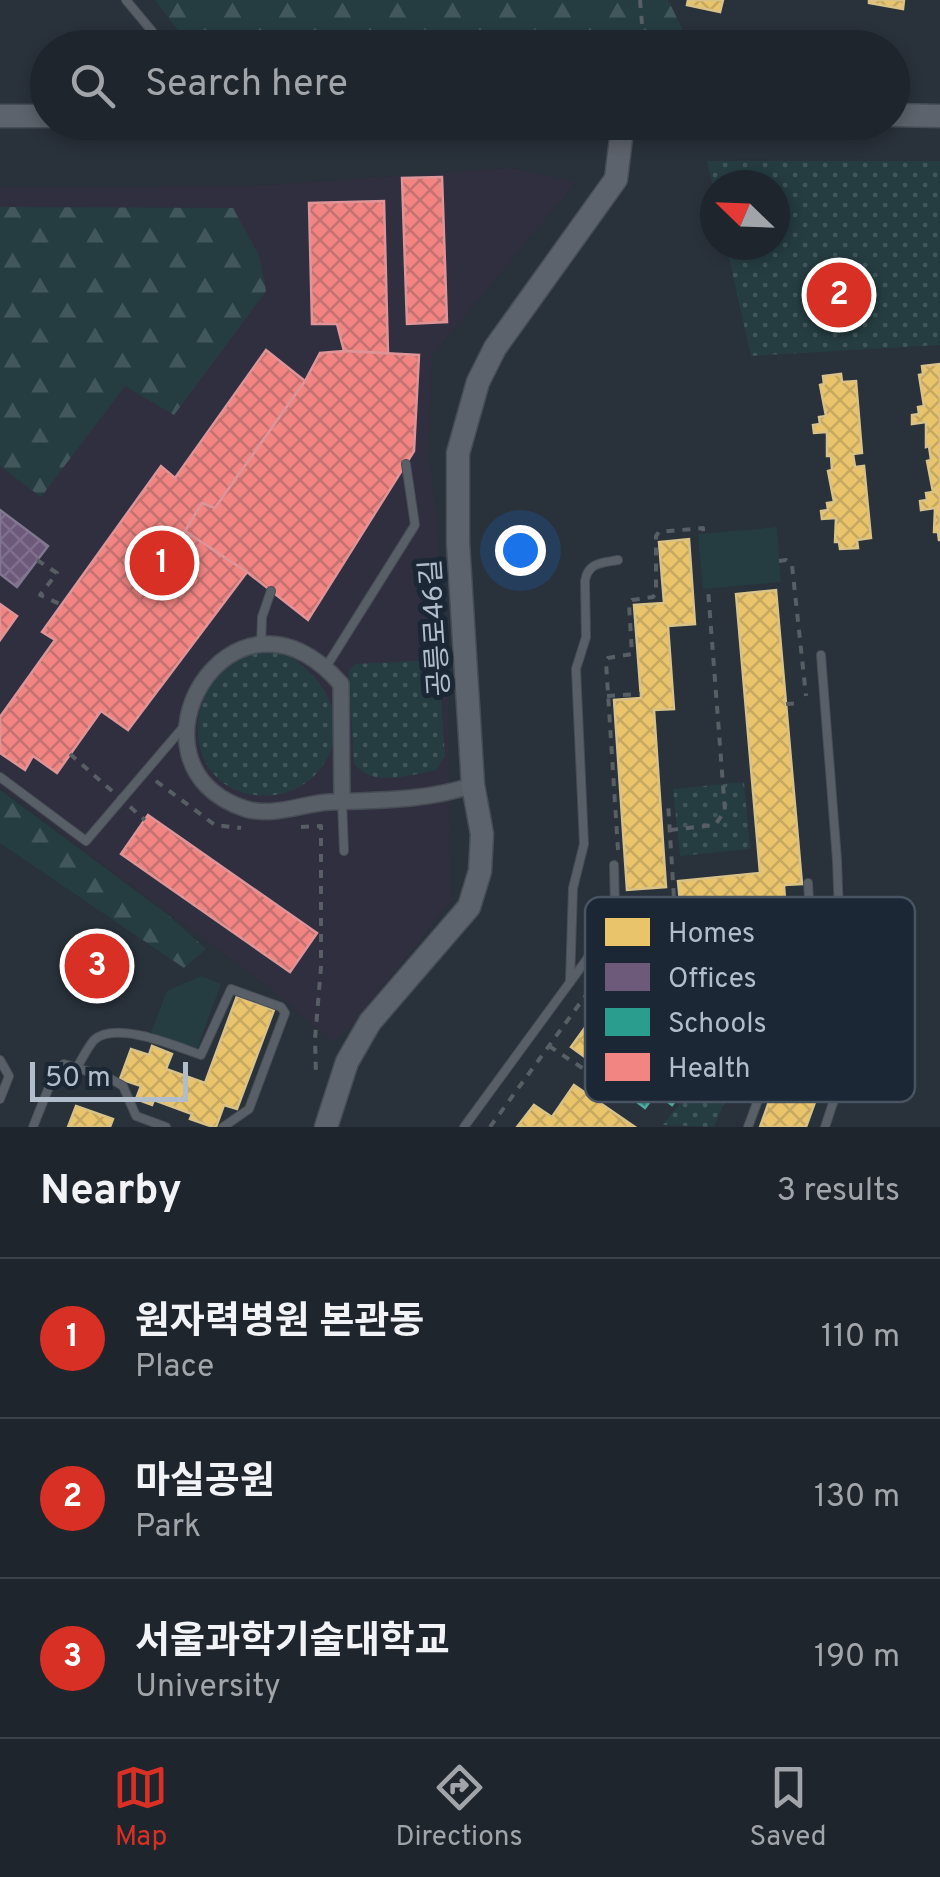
<!DOCTYPE html>
<meta charset="utf-8">
<style>
body{margin:0;font-family:Overpass,"Noto Sans KR",sans-serif;background:#272d34;color:#f1f3f6}
.compass{position:absolute;left:700px;top:170px;width:90px;height:90px;border-radius:50%;background:#1f252c;box-shadow:0 5px 15px #0003;rotate:293deg}
.scale{position:absolute;left:30px;bottom:25px;width:158px;box-sizing:border-box;padding-left:10px;border:5px solid #b2bdcb;border-top:0;font-size:28px;line-height:35px;white-space:nowrap;color:#b2bdcb;-webkit-text-stroke:8px #1b2735;paint-order:stroke}
.you{position:absolute;left:520px;top:550px;width:35px;height:35px;margin:-25px;border:8px solid #fff;border-radius:50%;background:#1a73e8;box-shadow:0 0 0 15px #1a73e833}
.badge{display:grid;place-items:center;width:65px;height:65px;border-radius:50%;background:#d93025;color:#fff;font-size:32px;font-weight:700}
.pin{position:absolute;translate:-50% -50%;border:5px solid #fff;box-shadow:0 2px 10px #0006}
.list{margin:0;padding:0;list-style:none}
h2{display:flex;justify-content:space-between;align-items:center;height:130px;margin:0;padding:0 40px;font-size:42px}
h2 small{font-size:32px;font-weight:400;color:#a1a5a9}
.list li{display:grid;grid-template-columns:65px 1fr auto;gap:30px;align-items:center;box-sizing:border-box;height:160px;padding:0 40px;border-top:2px solid #3c4248}
.list b{display:block;font-size:38px;white-space:nowrap}
.list p{margin:0;font-size:32px;white-space:nowrap;color:#a1a5a9}
.list em{font-size:32px;font-style:normal;color:#a1a5a9}
.icon{flex:none;width:55px;height:55px;fill:none;stroke:currentColor;stroke-width:2;stroke-linecap:round;stroke-linejoin:round}
.map{position:relative;flex:none;width:940px;height:1127px;overflow:hidden}
.search{position:absolute;background:#1f252c;box-shadow:0 5px 15px #0003;left:30px;right:30px;top:30px;height:110px;display:flex;align-items:center;gap:25px;box-sizing:border-box;padding:0 35px;border-radius:55px;color:#a1a5a9;font-size:38px}
.sheet{height:610px;background:#1f252c}
nav{display:flex;justify-content:space-around;align-items:center;box-sizing:border-box;height:140px;border-top:2px solid #3c4248;background:#1f252c;font-size:28px;color:#a1a5a9}
nav a{display:grid;justify-items:center;gap:5px}
nav .on{color:#d93025}
.map>svg:first-child{display:block}
</style>
<div class="map">
<svg width="940" height="1127" viewBox="0 0 940 1127">
<defs>
<pattern id="green-dots" width="8" height="8" patternUnits="userSpaceOnUse" patternTransform="scale(2.5)"><rect width="8" height="8" fill="#253d41"/><path d="M2 2h.1M6 6h.1" fill="none" stroke="#42575b" stroke-width="1.8" stroke-linecap="round"/></pattern>
<pattern id="forest-firs" width="22" height="20" patternUnits="userSpaceOnUse" patternTransform="scale(2.5)"><rect width="22" height="20" fill="#253d41"/><path d="M5 1l3.5 6h-7zM16 11l3.5 6h-7z" fill="#42575b"/></pattern>
<pattern id="homes-cross-hatch" width="8" height="8" patternUnits="userSpaceOnUse" patternTransform="scale(2.5)"><rect width="8" height="8" fill="#e9c46a"/><path d="M0 0l8 8M0 8l8-8" fill="none" stroke="#c5a861"/></pattern>
<pattern id="offices-cross-hatch" width="8" height="8" patternUnits="userSpaceOnUse" patternTransform="scale(2.5)"><rect width="8" height="8" fill="#6d597a"/><path d="M0 0l8 8M0 8l8-8" fill="none" stroke="#7f6f8c"/></pattern>
<pattern id="schools-cross-hatch" width="8" height="8" patternUnits="userSpaceOnUse" patternTransform="scale(2.5)"><rect width="8" height="8" fill="#2a9d8f"/><path d="M0 0l8 8M0 8l8-8" fill="none" stroke="#2d7f76"/></pattern>
<pattern id="health-cross-hatch" width="8" height="8" patternUnits="userSpaceOnUse" patternTransform="scale(2.5)"><rect width="8" height="8" fill="#f28482"/><path d="M0 0l8 8M0 8l8-8" fill="none" stroke="#c37171"/></pattern>
</defs>
<rect width="100%" height="100%" fill="#29313a"/>
<polygon fill="#302f40" points="512,168 576,182 432,356 428,450 436,507 448,696 451,901 353,1024 333,1042 271,989 0,787 0,466 41,496 125,386 233,208 0,207 0,187 256,186"/>
<g fill="url(#green-dots)">
<polygon points="707,161 940,161 940,345 751,356 726,245 775,245 775,185 715,185 715,197"/>
<path d="M273,648c48,20 84,73 47,121 -10,14 -28,24 -45,26 -97,11 -108,-129 -2,-147z"/>
<path d="M434,660l5,12 6,84 -9,14c-25,5 -66,18 -82,-7l-5,-92 6,-7z"/>
<polygon points="744,782 750,849 680,856 673,789"/>
<polygon points="696,1082 727,1096 714,1127 663,1125"/>
</g>
<g fill="url(#forest-firs)">
<polygon points="155,0 668,0 690,44 624,48 191,47"/>
<polygon points="0,207 233,208 259,256 266,291 174,415 125,386 41,497 0,466"/>
<polygon points="0,790 168,915 206,949 184,968 0,843"/>
</g>
<g fill="#253d41">
<polygon points="777,527 781,582 703,589 698,534"/>
<polygon points="201,976 221,984 197,1049 151,1032 167,991"/>
</g>
<g fill="url(#homes-cross-hatch)" stroke="#d8c287" stroke-width="2.5">
<polygon points="688,0 723,0 720,12 687,5"/>
<polygon points="869,0 904,0 903,9 869,3"/>
<polygon points="940,364 940,540 939,540 938,532 934,532 935,508 921,510 920,501 927,500 926,493 933,492 927,461 931,460 929,446 926,447 926,422 912,424 912,415 919,414 918,407 924,406 919,375 923,374 922,366"/>
<polygon points="841,374 842,382 856,381 862,453 853,454 855,467 864,466 871,538 857,540 858,548 840,549 839,542 835,542 836,518 822,519 821,511 828,510 827,503 834,502 828,471 832,470 831,456 827,456 827,432 814,433 813,425 820,424 819,417 826,416 820,385 824,384 823,376"/>
<polygon points="689,539 695,624 668,626 674,709 654,710 666,887 627,890 614,700 641,698 634,605 664,603 659,542"/>
<polygon points="776,590 802,884 784,885 786,915 682,924 678,881 760,873 736,594"/>
<polygon points="638,954 671,978 604,1071 571,1047"/>
<polygon points="783,960 824,960 823,1080 806,1127 760,1127 782,1065"/>
<polygon points="237,996 274,1010 237,1109 224,1105 216,1127 213,1127 190,1119 192,1114 154,1100 152,1105 136,1099 141,1086 120,1079 131,1049 149,1055 152,1046 172,1054 166,1069 205,1083"/>
<polygon points="574,1085 635,1127 517,1127 534,1105 552,1117"/>
<polygon points="76,1106 113,1119 110,1127 68,1127"/>
</g>
<polygon fill="url(#offices-cross-hatch)" stroke="#827792" stroke-width="2.5" points="0,510 48,546 17,587 0,574"/>
<polygon fill="url(#schools-cross-hatch)" stroke="#53a7a1" stroke-width="2.5" points="650,1042 694,1076 672,1105 656,1093 645,1108 616,1086"/>
<g fill="url(#health-cross-hatch)" stroke="#df9598" stroke-width="2.5">
<polygon points="442,177 447,322 407,324 402,178"/>
<polygon points="384,201 388,353 344,351 337,324 312,324 309,203"/>
<polygon points="266,350 305,381 215,508 202,503 185,531 247,572 128,730 101,711 57,773 33,756 25,770 0,753 0,717 55,640 42,632 161,466 175,478"/>
<polygon points="344,351 419,355 414,451 308,620 247,572 185,531 202,503 215,508 305,381 320,353"/>
<polygon points="0,604 17,616 0,640"/>
<polygon points="148,815 317,933 290,972 121,854"/>
</g>
<g fill="none" stroke-linecap="round" stroke-linejoin="round">
<g stroke="#474d54" stroke-width="10">
<g id="lane">
<polyline points="126,0 166,48"/>
<polyline points="261,646 262,617 271,591"/>
<polyline points="821,655 837,860 844,1052 840,1082 825,1127"/>
<polyline points="326,667 415,525 406,464"/>
<polyline points="0,777 86,841 186,724"/>
<polyline points="342,802 344,851"/>
<polyline points="808,883 811,931"/>
<polyline points="613,924 624,918 637,920 770,1018 770,1068 748,1127"/>
<polyline points="662,938 839,929"/>
<path d="M570,982l3,-94 11,-44 -8,-175 10,-32 -1,-56c3,-19 17,-18 33,-21"/>
<polyline points="0,1060 9,1076 0,1099"/>
<path d="M77,1067c5,-8 11,-20 17,-27 22,-20 84,7 107,15l30,-66 50,18 4,6 -36,96 -26,18"/>
<polyline points="33,1127 55,1072 64,1064 109,1078 123,1086 136,1116 166,1127"/>
<polyline points="464,1127 606,933 615,906 614,865"/>
</g>
</g>
<g stroke="#474d54" stroke-width="18">
<path id="street" d="M342,802l-1,-118c-110,-126 -229,82 -95,125 28,8 55,-5 83,-7 49,-2 98,-1 144,-17"/>
</g>
<g stroke="#474d54" stroke-width="25">
<g id="secondary">
<polyline points="892,115 940,116"/>
<polyline points="0,116 48,116"/>
<polyline points="326,1127 347,1062 370,1022 469,907 480,871 482,834 473,785 458,543 458,453 478,382 495,348 616,179 623,122"/>
</g>
</g>
<g stroke="#575e64" stroke-width="4" stroke-dasharray="8 8" stroke-linecap="butt">
<polyline points="640,0 644,48"/>
<polyline points="37,560 57,573 40,595 62,605"/>
<polyline points="779,561 786,560 792,565 806,696"/>
<polyline points="607,696 640,694"/>
<polyline points="786,704 802,703"/>
<polyline points="156,781 215,825 241,828"/>
<polyline points="301,827 321,826 321,967 315,1039 316,1075"/>
<polyline points="670,830 715,825 725,811 708,589"/>
<polyline points="618,850 606,662 608,658 632,654 629,604 632,600 653,597 656,593 656,536 659,532 703,528 703,533"/>
<polyline points="630,900 667,903 674,899 668,802"/>
<polyline points="649,1023 733,1084 749,1090"/>
<polyline points="711,1029 735,1048 716,1072"/>
<polyline points="710,1038 734,1006"/>
<polyline points="549,1046 599,1079 608,1080 678,984"/>
<polyline points="490,1127 623,944"/>
</g>
<use href="#lane" stroke="#595f67" stroke-width="8"/>
<use href="#street" stroke="#595f67" stroke-width="15"/>
<use href="#secondary" stroke="#5d636c" stroke-width="22"/>
<polyline stroke="#575e64" stroke-width="4" stroke-dasharray="8 8" stroke-linecap="butt" points="70,754 145,820"/>
</g>
<g text-anchor="middle" stroke-width="10" stroke-linejoin="round" paint-order="stroke">
<g font-size="28" fill="#b2bdcb" stroke="#1b2735">
<text transform="translate(434 628) rotate(-94)" y="10">공릉로46길</text>
</g>
</g>
<rect x="585" y="897" width="330" height="205" rx="15" fill="#1b2735" stroke="#485462" stroke-width="2.5"/>
<rect x="605" y="918" width="45" height="28" fill="#e9c46a"/>
<rect x="605" y="963" width="45" height="28" fill="#6d597a"/>
<rect x="605" y="1008" width="45" height="28" fill="#2a9d8f"/>
<rect x="605" y="1053" width="45" height="28" fill="#f28482"/>
<g font-size="28" fill="#b2bdcb">
<text x="668" y="942">Homes</text>
<text x="668" y="987">Offices</text>
<text x="668" y="1032">Schools</text>
<text x="668" y="1077">Health</text>
</g>
</svg>
<svg class="compass" viewBox="-18 -18 36 36"><path d="M0-13l5 13h-10z" fill="#e53935"/><path d="M0 13l5-13h-10z" fill="#a1a5a9"/></svg>
<div class="scale">50 m</div>
<div class="you"></div>
<div class="pin badge" style="left:162px;top:563px">1</div>
<div class="pin badge" style="left:839px;top:295px">2</div>
<div class="pin badge" style="left:97px;top:966px">3</div>
<div class="search"><svg class="icon" aria-label="search" viewBox="0 0 24 24"><circle cx="10" cy="10" r="6"/><path d="M15 15l6 6"/></svg>Search here</div>
</div>
<section class="sheet">
<h2>Nearby<small>3 results</small></h2>
<ul class="list">
<li><span class="badge">1</span><div><b>원자력병원 본관동</b><p>Place</p></div><em>110 m</em></li>
<li><span class="badge">2</span><div><b>마실공원</b><p>Park</p></div><em>130 m</em></li>
<li><span class="badge">3</span><div><b>서울과학기술대학교</b><p>University</p></div><em>190 m</em></li>
</ul>
</section>
<nav>
<a class="on"><svg class="icon" aria-label="map" viewBox="0 0 24 24"><path d="M3 6l6-2 6 2 6-2v14l-6 2-6-2-6 2zM9 4v14M15 6v14"/></svg>Map</a>
<a><svg class="icon" aria-label="directions" viewBox="0 0 24 24"><path d="M12 3l9 9-9 9-9-9zM9 14v-3h6M13 9l2 2-2 2"/></svg>Directions</a>
<a><svg class="icon" aria-label="saved" viewBox="0 0 24 24"><path d="M7 4h10v16l-5-4-5 4z"/></svg>Saved</a>
</nav>
